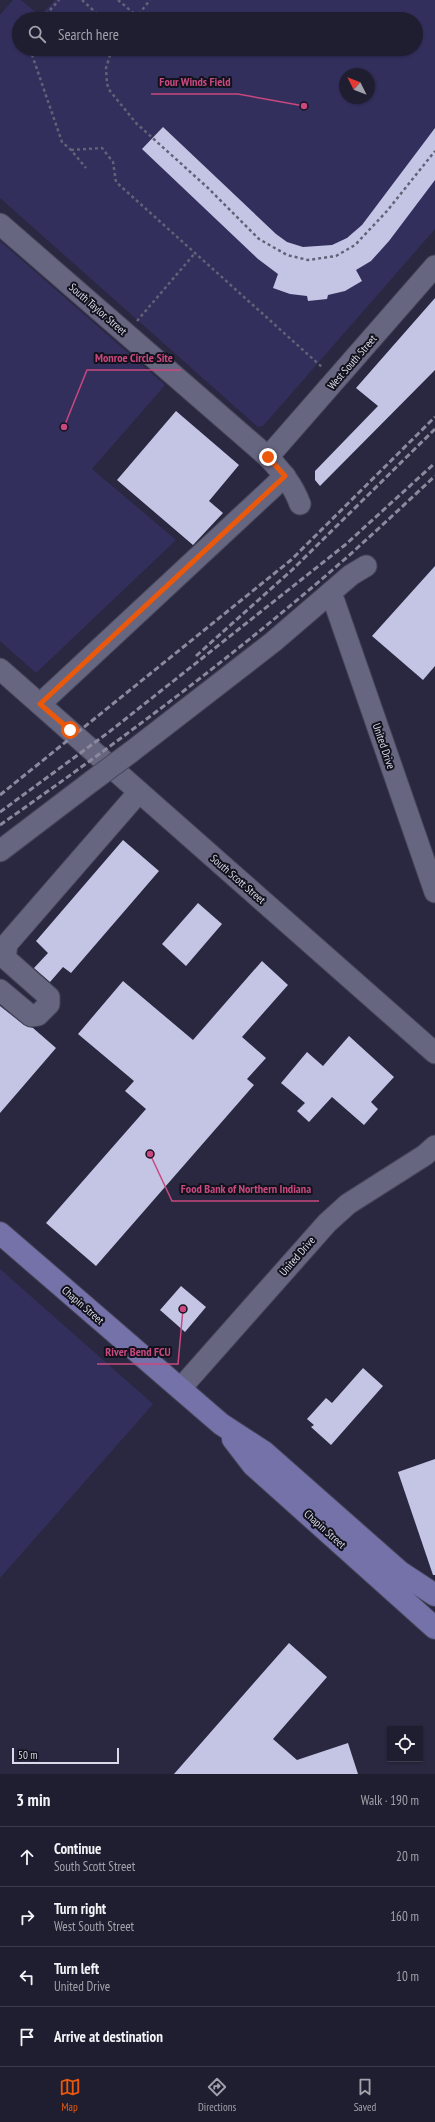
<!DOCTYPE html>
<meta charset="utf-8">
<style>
body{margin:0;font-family:"PT Sans Narrow",sans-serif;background:#272738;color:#f1f3f6}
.controls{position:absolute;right:12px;bottom:12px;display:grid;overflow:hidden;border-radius:0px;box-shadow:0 1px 3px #0004}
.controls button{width:36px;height:36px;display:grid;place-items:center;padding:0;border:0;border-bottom:1px solid #3c3c4c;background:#1f1e30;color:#f1f3f6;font:20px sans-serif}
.compass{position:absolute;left:339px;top:68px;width:36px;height:36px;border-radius:50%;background:#1f1e30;box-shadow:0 1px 3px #0004;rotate:312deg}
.scale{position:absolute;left:12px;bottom:10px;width:107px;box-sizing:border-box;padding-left:4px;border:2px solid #dadaea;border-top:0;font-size:11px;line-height:14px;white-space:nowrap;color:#dadaea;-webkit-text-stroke:3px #12121d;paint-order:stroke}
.stop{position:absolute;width:12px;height:12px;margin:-9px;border:3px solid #ea580c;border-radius:50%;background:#fff}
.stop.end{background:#ea580c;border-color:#fff;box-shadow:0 1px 4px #0008}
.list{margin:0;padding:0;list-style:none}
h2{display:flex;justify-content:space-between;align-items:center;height:52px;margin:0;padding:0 16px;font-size:17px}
h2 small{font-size:13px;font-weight:400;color:#a1a2ab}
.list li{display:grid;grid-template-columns:26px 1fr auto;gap:12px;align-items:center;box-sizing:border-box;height:60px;padding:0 16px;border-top:1px solid #3c3c4c}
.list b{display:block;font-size:15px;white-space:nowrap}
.list p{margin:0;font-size:13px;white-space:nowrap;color:#a1a2ab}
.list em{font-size:13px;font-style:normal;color:#a1a2ab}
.icon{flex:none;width:22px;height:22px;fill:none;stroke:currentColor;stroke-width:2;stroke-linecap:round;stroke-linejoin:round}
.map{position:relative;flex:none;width:435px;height:1774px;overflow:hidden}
.search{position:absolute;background:#1f1e30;box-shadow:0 1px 3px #0004;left:12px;right:12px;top:12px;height:44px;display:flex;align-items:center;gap:10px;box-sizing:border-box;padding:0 14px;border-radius:22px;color:#a1a2ab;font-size:15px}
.sheet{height:292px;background:#1f1e30}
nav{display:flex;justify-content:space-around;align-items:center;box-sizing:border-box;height:56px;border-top:1px solid #3c3c4c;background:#1f1e30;font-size:11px;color:#a1a2ab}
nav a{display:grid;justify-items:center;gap:2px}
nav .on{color:#ea580c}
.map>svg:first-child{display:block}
</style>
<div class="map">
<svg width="435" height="1774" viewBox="0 0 435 1774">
<rect width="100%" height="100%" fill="#292840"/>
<g fill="#322f5c" fill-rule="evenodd">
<path d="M13,0h8l19,16 15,-16h380v229l-172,197 -5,1 -258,-229v-183zM19,19h397v30h-397zM345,74h24v24h-24z"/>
<polygon points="0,241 165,385 92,469 176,540 36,673 0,641"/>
<polygon points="0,1269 153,1404 0,1578"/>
</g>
<g fill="#c4c5e4">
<polygon points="163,127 276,234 287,242 303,247 332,245 347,238 362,225 435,128 435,180 389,241 371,261 356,270 362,281 345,291 328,295 327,299 308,301 307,296 290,294 273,288 278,274 258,259 142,149"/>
<polygon points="435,298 435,370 320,486 315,480 315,471 378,406 356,388"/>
<polygon points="176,411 239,465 209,501 223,513 193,545 117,480"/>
<polygon points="435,566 435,666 423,680 372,636"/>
<polygon points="123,840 159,871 71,973 63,967 50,982 34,968 48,953 36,941"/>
<polygon points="198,903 222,924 186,966 162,944"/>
<polygon points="262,961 288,985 242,1037 266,1058 247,1079 254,1085 96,1266 46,1223 146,1109 125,1091 134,1081 78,1034 123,981 193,1040"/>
<polygon points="0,1006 24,1025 33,1028 56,1048 0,1113"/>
<polygon points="349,1036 394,1077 371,1102 378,1109 364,1125 332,1097 309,1122 297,1111 305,1103 281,1083 307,1052 323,1066"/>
<polygon points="181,1286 206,1307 185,1332 160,1310"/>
<polygon points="363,1368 383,1386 331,1445 311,1427 314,1425 307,1419 326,1398 332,1403"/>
<polygon points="435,1459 435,1575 433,1575 398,1472"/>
<polygon points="289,1643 327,1677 273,1739 297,1760 348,1743 358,1774 174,1774"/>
</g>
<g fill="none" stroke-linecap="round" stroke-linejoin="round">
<g stroke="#464559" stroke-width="23">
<g id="minor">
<path d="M0,224l268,233c14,15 25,28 32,47"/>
<polyline points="268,457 435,266"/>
<polyline points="334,601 435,892"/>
<polyline points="0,669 435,1053"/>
<polyline points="40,704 285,476"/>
<polyline points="131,752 273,642 351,575 366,566"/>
<polyline points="0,851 92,781"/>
<polyline points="0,990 31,1016 38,1015 49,1004 49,997 5,958 7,944 139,792"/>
<polyline points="180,1389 327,1223 348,1204 425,1155 435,1146"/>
</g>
</g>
<g stroke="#464559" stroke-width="24">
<g id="major">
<polyline points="0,1233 221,1424 264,1452 400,1572 435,1595"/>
<polyline points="233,1439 253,1465 435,1628"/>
</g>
</g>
<g stroke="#626277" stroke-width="2.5" stroke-dasharray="3 3" stroke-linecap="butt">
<polyline points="82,0 103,19"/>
<polyline points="118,0 137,16"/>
<polyline points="42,19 59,0"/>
<polyline points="135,19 150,0"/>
<polyline points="30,49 62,142 71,150 86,168"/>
<polyline points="112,49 106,68 107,84 110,91 136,123 208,188 259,239 287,255 308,260 336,256 355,245 387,211 435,151"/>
<polyline points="71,150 102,148 113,162 116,182 323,368"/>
<polyline points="137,321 195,253"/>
</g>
<use href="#minor" stroke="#666681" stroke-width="21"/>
<use href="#major" stroke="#7472a9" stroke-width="22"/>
<g stroke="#8a899d" stroke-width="3" stroke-dasharray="6 3" stroke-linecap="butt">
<polyline points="196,656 292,570 435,429"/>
<polyline points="0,795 291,560 435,417"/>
<polyline points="0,812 109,732 345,545 435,463"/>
<path d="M0,825c104,-73 206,-148 303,-230 46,-38 89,-79 132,-119"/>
</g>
<g stroke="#464559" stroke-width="23" stroke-linecap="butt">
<polyline id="minor-bridge" points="92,781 131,752"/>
</g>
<use href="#minor-bridge" stroke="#666681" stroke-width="21"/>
</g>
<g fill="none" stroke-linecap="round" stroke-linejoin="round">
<polyline stroke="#ea580c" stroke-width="5" points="70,730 40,704 285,476 268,457"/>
</g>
<g text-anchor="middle" stroke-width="4" stroke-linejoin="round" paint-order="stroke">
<g font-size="11" fill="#dadaea" stroke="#12121d">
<text transform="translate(98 309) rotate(41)" y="4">South Taylor Street</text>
<text transform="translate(352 362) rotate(-49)" y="4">West South Street</text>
<text transform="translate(384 746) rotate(71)" y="4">United Drive</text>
<text transform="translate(238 879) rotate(41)" y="4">South Scott Street</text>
<text transform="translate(297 1256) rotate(-49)" y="4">United Drive</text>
<text transform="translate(83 1305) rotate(41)" y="4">Chapin Street</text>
<text transform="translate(325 1529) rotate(42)" y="4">Chapin Street</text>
</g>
</g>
<path fill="none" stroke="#c8487f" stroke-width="1.5" d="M304 106L238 94H151M64 427L87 370H181M150 1154L172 1201H319M183 1309L178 1364H97"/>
<g fill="#c8487f" stroke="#12121d" stroke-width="1.5">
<circle cx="304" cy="106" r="4"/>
<circle cx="64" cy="427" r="4"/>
<circle cx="150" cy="1154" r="4"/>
<circle cx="183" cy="1309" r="4"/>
</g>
<g font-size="12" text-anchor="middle" font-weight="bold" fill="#c8487f" stroke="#12121d" stroke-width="4" stroke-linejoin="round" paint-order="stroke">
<text x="195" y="86">Four Winds Field</text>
<text x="134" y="362">Monroe Circle Site</text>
<text x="246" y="1193">Food Bank of Northern Indiana</text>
<text x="138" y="1356">River Bend FCU</text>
</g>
</svg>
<div class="controls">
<button><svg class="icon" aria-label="locate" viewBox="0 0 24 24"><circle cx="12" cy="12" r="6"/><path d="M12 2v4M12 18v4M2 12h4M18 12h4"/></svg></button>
</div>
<svg class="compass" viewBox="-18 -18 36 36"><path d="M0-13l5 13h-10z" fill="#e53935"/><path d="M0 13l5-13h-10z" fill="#a1a2ab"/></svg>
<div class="scale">50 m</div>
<div class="stop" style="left:70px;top:730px"></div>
<div class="stop end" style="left:268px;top:457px"></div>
<div class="search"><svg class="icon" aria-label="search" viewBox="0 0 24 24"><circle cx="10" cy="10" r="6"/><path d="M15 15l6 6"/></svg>Search here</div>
</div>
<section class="sheet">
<h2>3 min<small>Walk · 190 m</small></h2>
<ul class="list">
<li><svg class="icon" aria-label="ahead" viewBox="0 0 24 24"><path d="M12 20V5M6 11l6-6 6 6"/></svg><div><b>Continue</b><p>South Scott Street</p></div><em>20 m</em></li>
<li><svg class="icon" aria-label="right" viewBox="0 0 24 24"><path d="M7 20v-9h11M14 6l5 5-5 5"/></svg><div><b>Turn right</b><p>West South Street</p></div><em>160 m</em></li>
<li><svg class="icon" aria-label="left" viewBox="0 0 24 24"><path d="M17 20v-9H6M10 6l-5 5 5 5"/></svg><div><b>Turn left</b><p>United Drive</p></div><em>10 m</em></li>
<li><svg class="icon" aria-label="arrive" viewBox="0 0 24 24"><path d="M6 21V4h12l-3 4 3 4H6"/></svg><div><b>Arrive at destination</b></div></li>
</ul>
</section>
<nav>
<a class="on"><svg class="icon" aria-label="map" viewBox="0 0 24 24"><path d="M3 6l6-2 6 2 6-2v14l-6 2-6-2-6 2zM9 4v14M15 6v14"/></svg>Map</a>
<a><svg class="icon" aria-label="directions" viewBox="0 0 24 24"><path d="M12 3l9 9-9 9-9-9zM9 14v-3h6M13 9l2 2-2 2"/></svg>Directions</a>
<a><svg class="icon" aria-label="saved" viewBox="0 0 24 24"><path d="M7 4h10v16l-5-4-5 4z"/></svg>Saved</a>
</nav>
